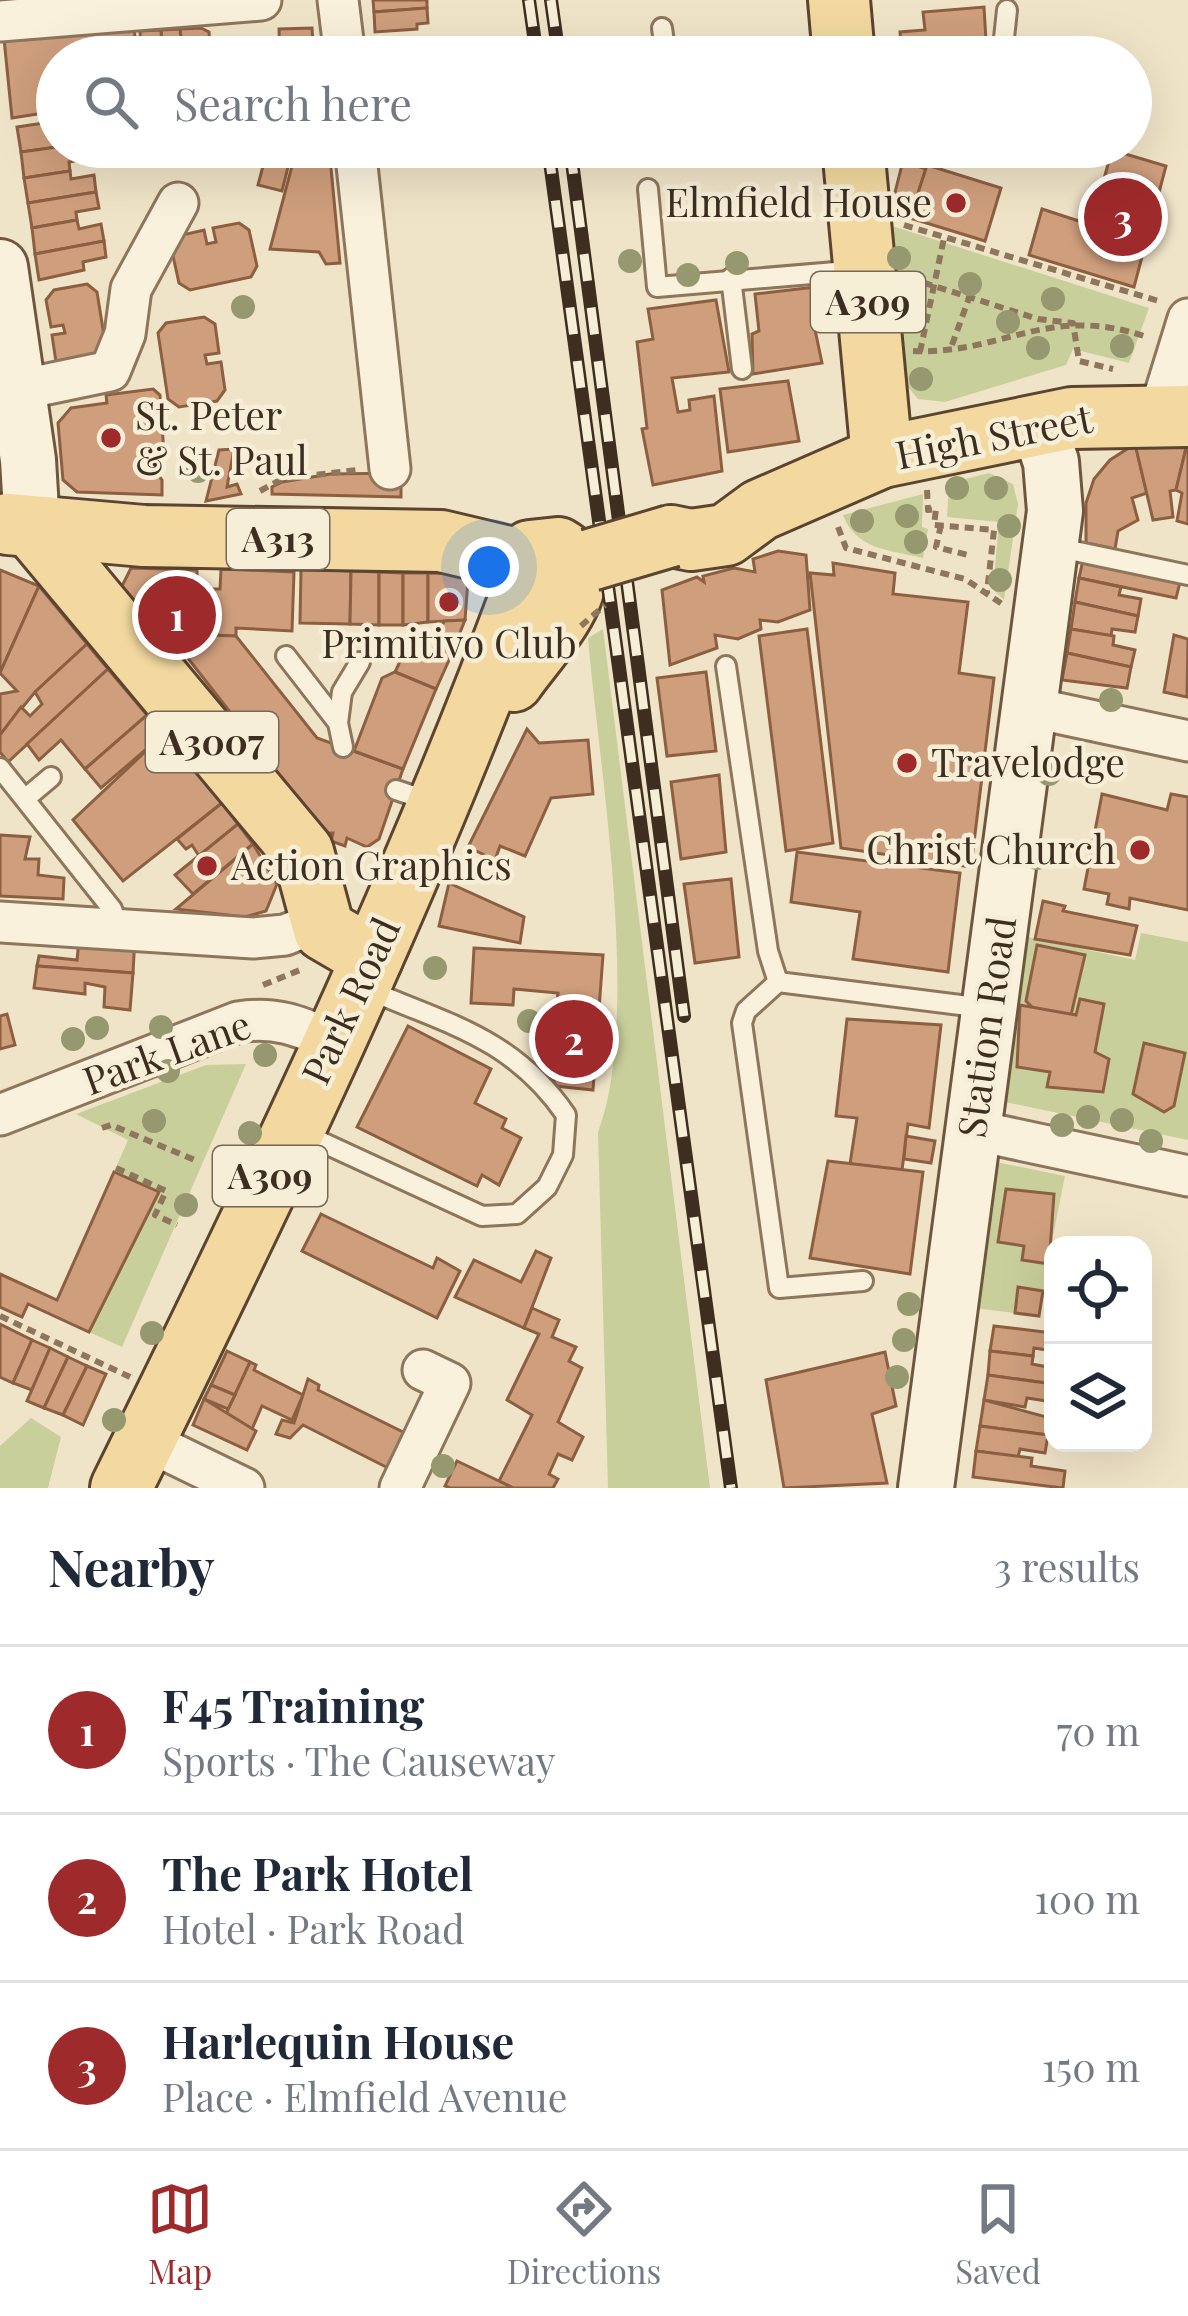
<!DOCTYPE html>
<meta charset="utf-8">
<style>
body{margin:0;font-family:"Playfair Display",serif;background:#f2f2f3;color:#1f2937}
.controls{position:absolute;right:36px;bottom:36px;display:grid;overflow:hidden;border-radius:24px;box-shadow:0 12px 48px #0002}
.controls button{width:108px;height:108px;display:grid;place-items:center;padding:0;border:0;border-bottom:3px solid #e0e1e3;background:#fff;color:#1f2937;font:60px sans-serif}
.you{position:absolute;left:489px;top:567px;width:42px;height:42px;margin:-30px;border:9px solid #fff;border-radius:50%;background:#1a73e8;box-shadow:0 0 0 18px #1a73e833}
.badge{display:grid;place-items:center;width:78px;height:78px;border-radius:50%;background:#9e2a2b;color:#fff;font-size:39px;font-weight:700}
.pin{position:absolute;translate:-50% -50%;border:6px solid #fff;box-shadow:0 3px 12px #0006}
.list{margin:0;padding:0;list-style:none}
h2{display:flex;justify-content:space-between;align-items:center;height:156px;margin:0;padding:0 48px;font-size:51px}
h2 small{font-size:39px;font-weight:400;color:#747a83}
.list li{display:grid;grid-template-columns:78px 1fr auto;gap:36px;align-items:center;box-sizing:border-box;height:168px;padding:0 48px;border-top:3px solid #e0e1e3}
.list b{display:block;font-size:45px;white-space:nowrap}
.list p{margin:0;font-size:39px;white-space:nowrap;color:#747a83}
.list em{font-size:39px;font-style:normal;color:#747a83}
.icon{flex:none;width:66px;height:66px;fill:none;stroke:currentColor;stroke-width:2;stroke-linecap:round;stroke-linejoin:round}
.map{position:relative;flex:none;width:1188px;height:1488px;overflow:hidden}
.search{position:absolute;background:#fff;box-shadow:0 12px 48px #0002;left:36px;right:36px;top:36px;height:132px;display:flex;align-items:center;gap:30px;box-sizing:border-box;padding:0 42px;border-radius:66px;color:#747a83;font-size:45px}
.sheet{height:660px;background:#fff}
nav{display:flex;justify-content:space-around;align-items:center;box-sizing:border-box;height:168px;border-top:3px solid #e0e1e3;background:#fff;font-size:33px;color:#747a83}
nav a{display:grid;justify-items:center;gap:6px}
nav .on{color:#9e2a2b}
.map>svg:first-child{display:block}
</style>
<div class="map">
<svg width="1188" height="1488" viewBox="0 0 1188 1488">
<rect width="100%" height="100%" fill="#f0e4c8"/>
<g fill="#c9cf9b" fill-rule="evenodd">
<polygon points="892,226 1149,308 1129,363 1073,349 1066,365 945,402 918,399 891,367"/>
<polygon points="989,473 1013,484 1018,504 1004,600 993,589 999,522 947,517 949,483"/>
<path d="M923,494l-1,33 6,2 -5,29c-33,-8 -67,-8 -80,-43z"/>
<path d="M603,629l107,859h-102l-10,-356c44,-116 1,-365 -10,-494z"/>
<path d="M1141,933l47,9v198l-188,-39 23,-165 112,24zM1084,955l-13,60h5l4,-16 24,6 -9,47 14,7 -6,33 -55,-5 2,-15 -33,-6 3,-60 13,2z"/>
<polygon points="246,1064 122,1347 89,1332 158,1193 114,1172 128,1140 76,1114 206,1065"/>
<polygon points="996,1162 1065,1176 1050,1251 1054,1194 1006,1190 998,1242 1024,1246 1023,1260 1049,1264 1043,1291 1019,1287 1015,1313 974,1308"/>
<polygon points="31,1418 61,1437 48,1488 0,1488 0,1446"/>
</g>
<g fill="#cf9f7d" stroke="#8d5f41" stroke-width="3">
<polygon points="373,0 427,0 427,8 374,12"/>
<polygon points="984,7 987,57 902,57 900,32 925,30 923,12"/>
<polygon points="427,8 428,23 417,24 417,29 375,32 374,12"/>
<polygon points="134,27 137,57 57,57 57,111 12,118 4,39"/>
<polygon points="201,28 209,32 211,57 183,57 180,29"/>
<polygon points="312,28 314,57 280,57 279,29"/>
<polygon points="180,29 183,57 162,57 161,30"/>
<polygon points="161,30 162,57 141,57 140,31"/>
<polygon points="268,38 270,57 245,57 244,39"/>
<polygon points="244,39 245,57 221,57 220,40"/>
<polygon points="1043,39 1075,47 1073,57 1039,57"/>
<polygon points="57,121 57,147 21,152 17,127"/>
<polygon points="57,147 90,147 91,158 69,162 70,171 24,178 21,152"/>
<polygon points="268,147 293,147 282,191 258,185"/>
<polygon points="297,147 329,147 340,263 326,264 319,252 270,249"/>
<polygon points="902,147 929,147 922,168 905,162"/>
<polygon points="1112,150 1166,166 1134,287 1029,255 1042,209 1091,225"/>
<polygon points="903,161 926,169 910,218 890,212"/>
<polygon points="927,165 1001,188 985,241 910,218"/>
<polygon points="70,171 71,179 94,175 96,192 28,203 24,178"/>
<polygon points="96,192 99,208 76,212 77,220 32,228 28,203"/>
<polygon points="77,220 79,229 101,224 104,241 35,254 32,228"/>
<polygon points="239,223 249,230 257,266 251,277 190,290 179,283 171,247 178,236 204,230 207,244 216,242 213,228"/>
<polygon points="104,241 106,257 83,262 84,270 39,280 35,254"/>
<polygon points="87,284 97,292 107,354 66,370 56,362 52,335 65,333 63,325 51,327 46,300 54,290"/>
<polygon points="816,287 823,323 814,325 822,363 753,374 752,334 759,331 755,294"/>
<polygon points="716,300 729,372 672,378 678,412 690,410 689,400 714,396 722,471 653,485 642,429 647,428 637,342 653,339 648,309"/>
<polygon points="204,317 215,324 219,353 205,355 207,364 221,362 225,390 217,401 179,407 168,399 158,333 166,323"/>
<polygon points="788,381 799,441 728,452 720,389"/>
<polygon points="153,389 160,395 164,454 153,468 162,480 162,495 77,492 63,480 58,423 71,408 107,403 106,395"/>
<polygon points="1135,444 1147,493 1132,498 1138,520 1118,531 1115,549 1086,543 1086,503 1094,479 1110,460"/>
<polygon points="1135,444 1186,448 1176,490 1170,491 1173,517 1153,520"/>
<polygon points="1186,448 1188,449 1188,524 1177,521 1182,493 1176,490"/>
<polygon points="234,449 227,487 237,484 241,494 206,501 219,450"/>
<polygon points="401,473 401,497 272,494 272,487 282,482 330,474"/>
<polygon points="778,551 806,555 810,610 778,622 760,620 761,629 738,639 715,635 717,648 670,665 662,590 697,577 704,582 703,576 734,568 755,572 753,559"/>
<polygon points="1083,560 1180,582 1176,598 1079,578"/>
<polygon points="833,563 895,573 893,594 968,602 959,673 994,678 971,867 841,848 810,573 834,575"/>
<polygon points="131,568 197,570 197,595 211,596 211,635 178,657 121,588"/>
<polygon points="221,569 294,572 292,631 236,628 236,636 211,635 211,589 220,589"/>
<polygon points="301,569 351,571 350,624 300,623"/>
<polygon points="0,570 39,586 0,673"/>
<polygon points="351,571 379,572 379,625 350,624"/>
<polygon points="379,572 403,573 403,625 379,625"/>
<polygon points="403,573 428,573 428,622 403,625"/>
<polygon points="428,573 460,574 468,580 465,620 428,622"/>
<polygon points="1079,578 1121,587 1119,595 1141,599 1138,616 1075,602"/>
<polygon points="39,586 87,644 35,692 0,735 0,694 17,691 0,673"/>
<polygon points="1075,602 1138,616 1135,632 1112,629 1111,636 1071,629"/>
<polygon points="465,620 450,658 433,650 444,621"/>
<polygon points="807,629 833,843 786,851 759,636"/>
<polygon points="1071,629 1114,636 1113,645 1135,650 1131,667 1067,653"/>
<polygon points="206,635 236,636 317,738 403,769 379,839 367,847 347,838 345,846 331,841 333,833 325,833 183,652"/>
<polygon points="1174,635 1188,639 1187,697 1164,692"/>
<polygon points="87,644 108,669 8,762 0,752 0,735 21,707 30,716 42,704 35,692"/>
<polygon points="433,650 450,658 436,689 395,672 403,655 430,656"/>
<polygon points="1067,653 1131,667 1127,688 1062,680"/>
<polygon points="108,669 147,715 85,769 61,740 39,760 27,744"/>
<polygon points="395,672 436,689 403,769 354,751 382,678"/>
<polygon points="706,672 716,751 667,756 657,678"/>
<polygon points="147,715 164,734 101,788 85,769"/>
<polygon points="527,729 539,743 588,740 593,794 551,798 525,856 500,846 495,860 468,847"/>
<polygon points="164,734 222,803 123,881 73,820"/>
<polygon points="719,775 726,852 681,859 671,782"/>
<polygon points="1102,794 1167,810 1171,794 1188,797 1188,910 1130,898 1129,909 1107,904 1109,894 1084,889"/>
<polygon points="222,803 238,824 199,856 192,845 186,849 177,839"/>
<polygon points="238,824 253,844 193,894 175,875"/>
<polygon points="0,835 30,837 25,859 39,859 38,875 64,878 63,899 0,896"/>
<polygon points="253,844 277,884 266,911 245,917 176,909"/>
<polygon points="797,852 960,873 948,972 853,959 860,912 791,902"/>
<polygon points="731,879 739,957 695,963 684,884"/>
<polygon points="449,883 524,917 520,943 439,926"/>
<polygon points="1043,901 1065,906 1063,911 1137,926 1130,955 1035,939"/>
<polygon points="80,931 135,936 133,973 37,966 39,956 77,960"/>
<polygon points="1037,945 1085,955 1071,1015 1033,1008 1026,1001"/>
<polygon points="474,948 603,955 593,1090 554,1086 554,1075 547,1073 558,993 514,989 513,1005 471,1003"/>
<polygon points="37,966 133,973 130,1010 104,1007 105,987 85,983 85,994 34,988"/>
<polygon points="1080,999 1104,1004 1095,1052 1109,1059 1103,1092 1047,1087 1050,1072 1017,1067 1020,1005 1076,1015"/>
<polygon points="7,1014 15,1045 0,1049 0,1016"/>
<polygon points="847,1019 941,1025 929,1128 908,1124 902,1170 850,1164 857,1118 836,1116"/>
<polygon points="408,1026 491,1069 475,1103 506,1119 502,1128 521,1138 499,1185 482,1175 477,1186 357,1127"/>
<polygon points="1144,1043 1185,1053 1174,1106 1164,1112 1133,1094"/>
<polygon points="906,1136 935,1141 931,1163 904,1159"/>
<polygon points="828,1161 923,1172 910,1274 810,1258"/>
<polygon points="114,1172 159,1192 89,1332 28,1304 22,1317 0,1307 0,1274 57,1300"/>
<polygon points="1006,1189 1054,1194 1049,1264 1022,1260 1024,1246 998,1242"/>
<polygon points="321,1214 433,1268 437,1258 460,1271 437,1318 302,1251"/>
<polygon points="536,1251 551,1258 524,1328 455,1297 474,1260 521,1282"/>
<polygon points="1018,1287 1043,1291 1039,1316 1015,1313"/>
<polygon points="532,1308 559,1320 552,1337 576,1347 569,1361 582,1368 558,1422 583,1437 572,1460 558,1454 549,1474 558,1479 553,1488 513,1488 499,1481 532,1415 507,1400 539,1334 524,1328"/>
<polygon points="0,1324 32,1340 13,1383 0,1377"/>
<polygon points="994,1326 1053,1333 1053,1351 1034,1348 1033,1356 990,1351"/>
<polygon points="32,1340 50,1348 32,1390 13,1383"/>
<polygon points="50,1348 68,1357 44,1408 27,1401"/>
<polygon points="227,1351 250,1362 235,1395 211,1385"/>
<polygon points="990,1351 1033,1356 1032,1364 1053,1368 1053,1384 988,1375"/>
<polygon points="885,1352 896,1406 872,1414 887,1483 784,1488 766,1380"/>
<polygon points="68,1357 87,1366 63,1415 44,1408"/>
<polygon points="250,1362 256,1365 254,1370 303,1395 292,1420 262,1406 252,1429 225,1416"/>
<polygon points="87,1366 106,1374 83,1425 63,1415"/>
<polygon points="988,1375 1053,1384 1053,1402 1027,1398 1025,1407 984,1400"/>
<polygon points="308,1379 319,1385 318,1390 407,1434 392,1470 303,1425 290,1438 276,1434 282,1420 294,1423"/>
<polygon points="211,1385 235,1395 228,1409 204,1399"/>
<polygon points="204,1399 256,1431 247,1450 193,1425"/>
<polygon points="984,1400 1050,1418 1048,1435 980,1426"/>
<polygon points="980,1426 1048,1435 1045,1453 1020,1449 1018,1457 976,1451"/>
<polygon points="976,1451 1032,1458 1031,1466 1065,1471 1063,1488 973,1477"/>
<polygon points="457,1461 499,1481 513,1488 450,1488 445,1486"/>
</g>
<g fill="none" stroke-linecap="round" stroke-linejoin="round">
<g stroke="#8d765c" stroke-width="24">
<g id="lane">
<polyline points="662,28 666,57"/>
<polyline points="1002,57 1007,10"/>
<polyline points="979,147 992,152"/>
<polyline points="648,189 657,287 859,270"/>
<polyline points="731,278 742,369"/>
<polyline points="1055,547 1188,575"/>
<polyline points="286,656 338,723 343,747"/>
<polyline points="726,666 768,951 778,982 746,1011 742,1023 779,1288 863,1281"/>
<polyline points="338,723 342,692 360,662"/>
<polyline points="0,768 112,909 119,927"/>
<polyline points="396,790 429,801"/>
<polyline points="26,798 51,777"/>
<polyline points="778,982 984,1008"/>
<path d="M302,1133l180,83 35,-2 30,-27 16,-32 3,-40c-53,-77 -118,-91 -200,-126"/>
</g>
</g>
<g stroke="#8d765c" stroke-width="45">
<g id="street">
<polyline points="338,0 345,57"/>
<polyline points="0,21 261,0"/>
<polyline points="355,147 390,469"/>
<polyline points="19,390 110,371 125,334 131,289 178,203"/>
<polyline points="1159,413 1188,319"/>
<polyline points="1029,707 1188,741"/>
<polyline points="0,922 253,938 285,935 320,921"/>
<path d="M0,1115l238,-93c38,-6 61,4 96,19"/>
<polyline points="973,1130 1188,1176"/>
<polyline points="145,1440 244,1488"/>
<polyline points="400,1488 450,1383 423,1370"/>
</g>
</g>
<g stroke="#6f573f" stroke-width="60">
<g id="secondary">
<polyline points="0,267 28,460 32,527"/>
<polyline points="926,1488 1055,511 1051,462 1038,424"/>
</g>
</g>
<g stroke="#5b4430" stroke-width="66">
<g id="primary">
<polyline points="839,0 844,57"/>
<polyline points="853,147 882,457"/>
<polyline points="8,524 144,536 441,541 521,560"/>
<polyline points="32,527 303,852 324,930 372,958"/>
<polyline points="671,536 691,540 726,535 760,510 882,457 1072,418 1188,416"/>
<path d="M513,681c22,-33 96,-105 45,-133l-28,3 -12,16 3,28 24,15 22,-7"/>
<path d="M121,1488c144,-292 286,-587 400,-893"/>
</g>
</g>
<g stroke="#8d765c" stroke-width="6" stroke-dasharray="9 6" stroke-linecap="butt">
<polyline points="904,225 1162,302"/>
<polyline points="909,278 1038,319 1073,323 1079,361 1113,369"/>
<polyline points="952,345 969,298"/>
<path d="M913,351c89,4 135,-48 234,-14"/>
<polyline points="920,352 944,238"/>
<polyline points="927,490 928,510 936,509 934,525 994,530 987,592"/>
<polyline points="260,491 282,479 357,470"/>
<polyline points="941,525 936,547 968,555"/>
<polyline points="838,527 846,548 965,579 1002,604"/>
<polyline points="263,985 300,970"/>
<polyline points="102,1128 111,1125 197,1161"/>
<polyline points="116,1168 166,1191 155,1215 177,1225"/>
<polyline points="0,1316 130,1377"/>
</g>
<use href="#lane" stroke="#faf1dc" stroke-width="18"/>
<use href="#street" stroke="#faf1dc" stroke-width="39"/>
<use href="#secondary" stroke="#faf1dc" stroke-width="54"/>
<use href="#primary" stroke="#f3d9a0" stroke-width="60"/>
<g stroke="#3d2e20" stroke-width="14">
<g id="rail">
<polyline points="529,0 537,57"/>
<polyline points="551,0 559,57"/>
<polyline points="548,147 731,1488"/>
<polyline points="570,147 684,1016"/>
</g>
</g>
<use href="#rail" stroke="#f7eed8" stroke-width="9" stroke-dasharray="27" stroke-linecap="butt"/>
<g stroke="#5b4430" stroke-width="66" stroke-linecap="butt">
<polyline id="primary-bridge" points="590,560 671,536"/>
</g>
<polyline stroke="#8d765c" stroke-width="6" stroke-dasharray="9 6" stroke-linecap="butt" points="581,626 605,605"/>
<use href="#primary-bridge" stroke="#f3d9a0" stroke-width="60"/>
</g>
<g fill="#96986f">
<circle cx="899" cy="258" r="12"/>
<circle cx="630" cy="261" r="12"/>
<circle cx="737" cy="263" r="12"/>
<circle cx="688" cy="275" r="12"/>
<circle cx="970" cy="284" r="12"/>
<circle cx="1053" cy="299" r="12"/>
<circle cx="243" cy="307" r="12"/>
<circle cx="838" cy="309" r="12"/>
<circle cx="905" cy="320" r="12"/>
<circle cx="1008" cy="322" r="12"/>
<circle cx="1122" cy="346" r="12"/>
<circle cx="1038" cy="348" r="12"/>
<circle cx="921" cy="379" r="12"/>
<circle cx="198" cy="471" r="12"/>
<circle cx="957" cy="488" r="12"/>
<circle cx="996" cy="488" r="12"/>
<circle cx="907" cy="516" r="12"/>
<circle cx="862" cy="521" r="12"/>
<circle cx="1009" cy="526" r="12"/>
<circle cx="916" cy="542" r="12"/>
<circle cx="1000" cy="580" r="12"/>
<circle cx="1111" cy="700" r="12"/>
<circle cx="1049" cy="774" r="12"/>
<circle cx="1037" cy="858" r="12"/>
<circle cx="435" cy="968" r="12"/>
<circle cx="529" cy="1021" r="12"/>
<circle cx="161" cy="1027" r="12"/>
<circle cx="97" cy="1028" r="12"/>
<circle cx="73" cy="1039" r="12"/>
<circle cx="265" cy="1055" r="12"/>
<circle cx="168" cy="1071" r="12"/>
<circle cx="1088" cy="1117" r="12"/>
<circle cx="1122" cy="1120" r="12"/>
<circle cx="154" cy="1121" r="12"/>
<circle cx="1062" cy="1125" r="12"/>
<circle cx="250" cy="1133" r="12"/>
<circle cx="1151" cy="1141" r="12"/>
<circle cx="231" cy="1179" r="12"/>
<circle cx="186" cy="1205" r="12"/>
<circle cx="909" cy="1304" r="12"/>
<circle cx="152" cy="1333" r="12"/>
<circle cx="904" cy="1340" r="12"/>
<circle cx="897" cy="1377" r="12"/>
<circle cx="114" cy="1420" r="12"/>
<circle cx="443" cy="1466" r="12"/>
</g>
<g fill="#9e2a2b" stroke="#f7eed8" stroke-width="4.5">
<circle cx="956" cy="203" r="12"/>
<circle cx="111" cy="438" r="12"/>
<circle cx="449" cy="602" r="12"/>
<circle cx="907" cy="763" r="12"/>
<circle cx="1140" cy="850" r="12"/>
<circle cx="207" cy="866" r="12"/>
</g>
<g text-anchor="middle" stroke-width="9" stroke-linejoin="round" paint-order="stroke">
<g fill="#f7eed8" stroke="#756857" stroke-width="3">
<rect x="811" y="272" width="114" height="60" rx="9"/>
<rect x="227" y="509" width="102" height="60" rx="9"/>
<rect x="146" y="712" width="132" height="60" rx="9"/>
<rect x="213" y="1146" width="114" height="60" rx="9"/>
</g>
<g font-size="36" font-weight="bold" fill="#3d2e20">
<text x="868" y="315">A309</text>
<text x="278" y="552">A313</text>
<text x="212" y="755">A3007</text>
<text x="270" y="1189">A309</text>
</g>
<g font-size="39" fill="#3d2e20" stroke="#f7eed8" text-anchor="start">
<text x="932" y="217" text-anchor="end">Elmfield House</text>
<text x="135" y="430">St. Peter<tspan x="135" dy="45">&amp; St. Paul</tspan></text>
<text x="449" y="658" text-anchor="middle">Primitivo Club</text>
<text x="931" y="777">Travelodge</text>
<text x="1116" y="864" text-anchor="end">Christ Church</text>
<text x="231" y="880">Action Graphics</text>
</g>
<g font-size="39" fill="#3d2e20" stroke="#f7eed8">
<text transform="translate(994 437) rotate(-11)" y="14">High Street</text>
<text transform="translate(351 1001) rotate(-65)" y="14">Park Road</text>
<text transform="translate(987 1027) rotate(-82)" y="14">Station Road</text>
<text transform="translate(167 1053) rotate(-20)" y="14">Park Lane</text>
</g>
</g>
</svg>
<div class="controls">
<button><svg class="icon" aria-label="locate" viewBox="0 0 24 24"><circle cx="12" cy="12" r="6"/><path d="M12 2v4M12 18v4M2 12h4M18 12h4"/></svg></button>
<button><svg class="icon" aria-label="layers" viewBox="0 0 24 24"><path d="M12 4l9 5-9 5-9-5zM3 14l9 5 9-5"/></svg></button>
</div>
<div class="you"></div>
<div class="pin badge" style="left:177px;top:615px">1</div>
<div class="pin badge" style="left:574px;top:1039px">2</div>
<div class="pin badge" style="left:1123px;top:217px">3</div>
<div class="search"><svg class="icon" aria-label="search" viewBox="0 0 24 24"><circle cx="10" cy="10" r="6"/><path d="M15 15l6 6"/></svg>Search here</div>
</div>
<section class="sheet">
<h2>Nearby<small>3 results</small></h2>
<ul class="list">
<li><span class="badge">1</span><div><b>F45 Training</b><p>Sports · The Causeway</p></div><em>70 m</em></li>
<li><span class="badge">2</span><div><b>The Park Hotel</b><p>Hotel · Park Road</p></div><em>100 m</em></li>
<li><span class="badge">3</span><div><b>Harlequin House</b><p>Place · Elmfield Avenue</p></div><em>150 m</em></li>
</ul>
</section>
<nav>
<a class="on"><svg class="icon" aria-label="map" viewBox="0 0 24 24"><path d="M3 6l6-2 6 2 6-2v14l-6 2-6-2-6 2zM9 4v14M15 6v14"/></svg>Map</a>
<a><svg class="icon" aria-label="directions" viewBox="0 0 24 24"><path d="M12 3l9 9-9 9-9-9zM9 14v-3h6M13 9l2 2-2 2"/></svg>Directions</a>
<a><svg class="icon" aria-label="saved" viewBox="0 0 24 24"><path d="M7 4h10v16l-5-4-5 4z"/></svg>Saved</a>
</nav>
